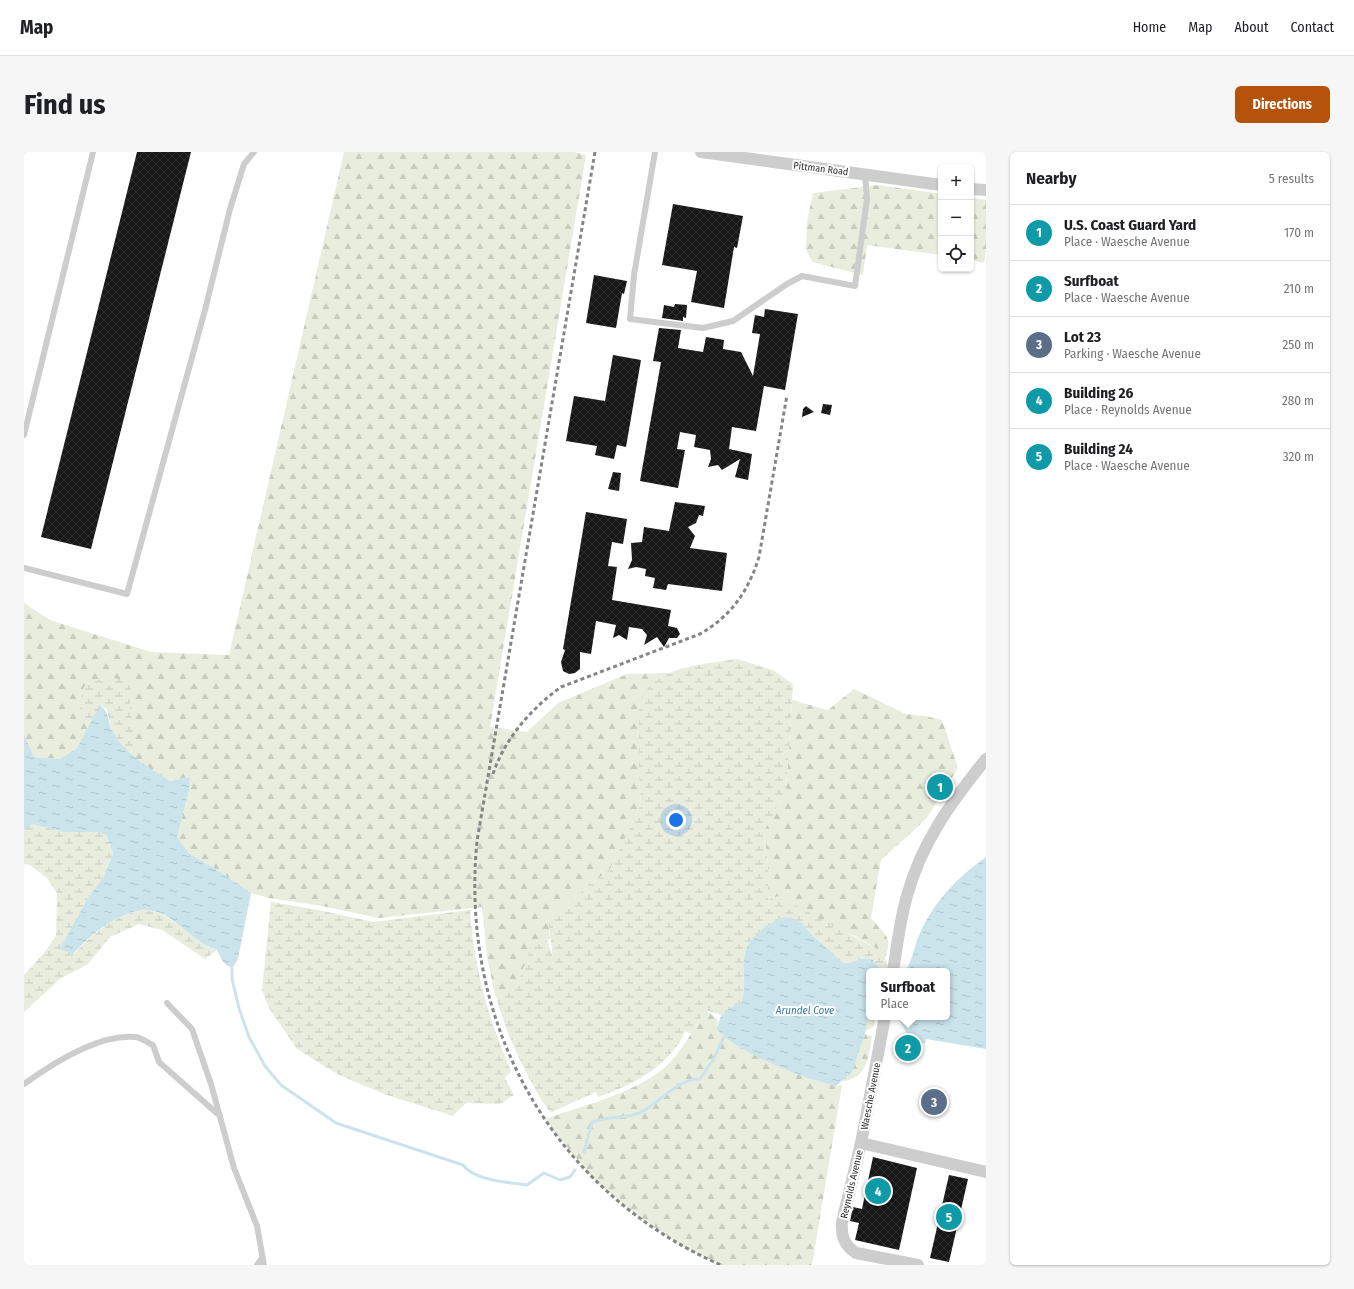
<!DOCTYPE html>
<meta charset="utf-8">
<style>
body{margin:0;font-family:"Fira Sans Condensed",sans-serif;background:#f6f6f6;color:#202124}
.controls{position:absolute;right:12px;top:12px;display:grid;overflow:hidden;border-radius:6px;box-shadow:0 1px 3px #0004}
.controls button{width:36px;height:36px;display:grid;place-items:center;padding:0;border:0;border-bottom:1px solid #e0e0e0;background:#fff;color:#202124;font:20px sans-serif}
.you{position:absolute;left:652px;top:668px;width:14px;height:14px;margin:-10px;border:3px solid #fff;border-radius:50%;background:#1a73e8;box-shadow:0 0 0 6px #1a73e833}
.badge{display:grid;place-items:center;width:26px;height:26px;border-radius:50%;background:#b45309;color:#fff;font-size:13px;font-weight:700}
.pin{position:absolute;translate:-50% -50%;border:2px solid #fff;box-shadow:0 1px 4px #0006}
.popup{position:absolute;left:842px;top:816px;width:84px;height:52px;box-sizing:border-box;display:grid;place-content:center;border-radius:6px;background:#fff;filter:drop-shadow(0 1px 3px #0005);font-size:13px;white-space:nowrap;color:#757577}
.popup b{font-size:15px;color:#202124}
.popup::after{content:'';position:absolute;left:50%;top:100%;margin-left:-8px;border:8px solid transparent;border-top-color:#fff}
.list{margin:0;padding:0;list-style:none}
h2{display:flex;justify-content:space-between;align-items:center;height:52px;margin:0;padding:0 16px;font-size:17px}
h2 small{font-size:13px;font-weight:400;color:#757577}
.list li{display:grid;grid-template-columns:26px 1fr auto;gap:12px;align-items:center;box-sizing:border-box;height:56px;padding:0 16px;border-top:1px solid #e0e0e0}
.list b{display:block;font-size:15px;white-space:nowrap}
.list p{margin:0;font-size:13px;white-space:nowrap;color:#757577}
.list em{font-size:13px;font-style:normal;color:#757577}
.icon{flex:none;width:22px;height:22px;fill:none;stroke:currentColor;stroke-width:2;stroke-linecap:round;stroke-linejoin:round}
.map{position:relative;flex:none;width:962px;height:1113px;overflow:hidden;border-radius:6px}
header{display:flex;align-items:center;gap:24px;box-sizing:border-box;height:56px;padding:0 20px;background:#fff;border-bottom:1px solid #e0e0e0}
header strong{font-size:19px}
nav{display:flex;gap:22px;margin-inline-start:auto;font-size:14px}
.intro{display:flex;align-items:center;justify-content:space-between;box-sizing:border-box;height:96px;padding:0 24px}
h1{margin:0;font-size:28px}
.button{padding:10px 18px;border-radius:6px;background:#b45309;color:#fff;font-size:14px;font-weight:700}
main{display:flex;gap:24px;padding:0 24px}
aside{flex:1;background:#fff;border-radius:6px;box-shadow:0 1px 3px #0004}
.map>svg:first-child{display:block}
</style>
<header>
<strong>Map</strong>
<nav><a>Home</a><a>Map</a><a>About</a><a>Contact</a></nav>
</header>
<div class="intro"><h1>Find us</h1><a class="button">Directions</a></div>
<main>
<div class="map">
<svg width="962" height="1113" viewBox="0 0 962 1113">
<defs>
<pattern id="forest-firs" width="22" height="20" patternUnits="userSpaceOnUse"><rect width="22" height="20" fill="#e8edde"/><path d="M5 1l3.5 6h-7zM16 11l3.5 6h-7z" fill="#c7ccbf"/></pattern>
<pattern id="wetland-marsh" width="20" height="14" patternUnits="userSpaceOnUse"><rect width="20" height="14" fill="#e8edde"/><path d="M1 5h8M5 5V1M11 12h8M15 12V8" fill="none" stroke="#c7ccbf"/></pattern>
<pattern id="water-ripples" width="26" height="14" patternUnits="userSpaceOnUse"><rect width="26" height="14" fill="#cbe4ec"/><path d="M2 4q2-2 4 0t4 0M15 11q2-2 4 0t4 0" fill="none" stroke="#afc4cb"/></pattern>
<pattern id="building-cross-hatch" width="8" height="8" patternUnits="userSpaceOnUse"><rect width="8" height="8" fill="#171717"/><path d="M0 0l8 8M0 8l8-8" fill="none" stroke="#303030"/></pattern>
</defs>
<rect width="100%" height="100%" fill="#fff"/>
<g fill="url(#forest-firs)">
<polygon points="320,0 550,0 562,3 466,575 503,580 534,551 603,522 644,521 634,527 615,554 615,621 617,652 599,691 586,717 524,767 526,787 522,788 500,817 492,835 477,840 470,838 463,805 458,755 355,766 298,754 245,746 227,741 195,719 165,701 153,685 165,639 166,625 146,629 106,604 112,586 106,557 108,529 56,549 64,577 53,596 36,607 10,605 0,586 0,451 26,468 127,500 205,503"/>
<polygon points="854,33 917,42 917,103 843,93 839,123 788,110 782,97 783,70 789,41"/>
<polygon points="947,46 962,48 962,98 960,111 947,108"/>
<path d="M830,537l52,25 19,2 17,4 16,48 -32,51 -45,41 -10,58c8,10 20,18 17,31l-13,-1 -20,-12 -87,-36v-36l-4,-33 22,-40 6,-91 36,10z"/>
<path d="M682,858l12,10 -1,9 119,57 6,-1 -30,180h-91l-36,-17 -46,-31 -44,-37 -20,-23 -30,-38c39,-14 85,-24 118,-50 15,-12 33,-42 43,-59z"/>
<polygon points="845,860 845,865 851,865 850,874 841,879"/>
<path d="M841,882l7,2c-3,20 -5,45 -31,45 15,-10 18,-31 24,-47z"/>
</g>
<g fill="url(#wetland-marsh)">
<path d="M713,507l36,11 20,14 -7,107 -22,40 4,33v36l10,-4 97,52 13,1 -3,10 3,7 -1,5h-5l-10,-12c-9,0 -22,5 -28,4 -9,-2 -36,-32 -43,-40l66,97 -2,14 -13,38 -16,14c-29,-7 -100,-35 -119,-57l4,-14 -15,-5 -15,24 -6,-3c-13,34 -54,55 -87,66l-2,-5 -44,20 -3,-1c-25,-37 -43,-78 -55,-121l7,2 15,-5 16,-42 15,-5 6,17 -5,-38 62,-50 31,-65 -2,-31v-61c4,-46 63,-47 98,-53z"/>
<polygon points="83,525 108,529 106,557 112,586 106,604 88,579 83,558 77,553 64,577 56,549 61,532"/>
<path d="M8,672l32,8h36l7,4 6,18 -9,22 -15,20 -28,53 13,5c19,-21 59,-56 89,-39 19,11 34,29 54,35l-12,9 -43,-29 -23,-6 -29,13 -22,27 -28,15 -36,33v-37l20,-22 12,-17 1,-43 -10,-15 -17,-13 -6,-1v-34z"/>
<path d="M247,750l47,8 56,12 96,-12c4,57 18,109 41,161l-6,7 9,17 -14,9 -34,-1 -13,13 -69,-22 -45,-19 -42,-26 -28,-41 -7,-18z"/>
</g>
<g fill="url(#water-ripples)">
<path d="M76,553c11,9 7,17 13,27 15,25 34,34 57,49l20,-4 -1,14 -12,46 12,16 30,18 32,22 -13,66 -6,10 -9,-7 -6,-12c-19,-6 -34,-23 -51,-34 -31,-20 -73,16 -93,38l-13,-5 29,-53 15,-20 9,-22 -6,-18 -8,-4h-35l-32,-8 -8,6v-95l10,22 26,2 17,-11z"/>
<path d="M962,705v197l-75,-13 -10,-18 -2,-6h48v-46h-42c8,-11 9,-25 15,-38 15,-33 37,-55 66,-76z"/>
<path d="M760,765l8,1 9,5 13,14 29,26h7l10,-4h12l10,12h-13v41l-4,22 -13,38 -16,14c-33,-8 -97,-32 -119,-57 3,-16 11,-20 25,-27 4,-14 1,-26 2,-41 1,-22 22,-37 40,-44z"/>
</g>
<polygon fill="#fff" points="902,887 962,897 962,902 901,892"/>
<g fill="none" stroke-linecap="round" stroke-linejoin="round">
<g stroke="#cbe4ec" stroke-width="3">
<path d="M208,817v10l7,29 10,29 16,29 16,19 55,38 127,42c12,16 45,17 64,20l17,-12 16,7 10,-3 5,-7"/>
<path d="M560,1000l8,-30c17,-7 37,-2 53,-12 15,-9 37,-33 55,-31l13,-19 11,-23"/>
</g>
</g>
<g fill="url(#building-cross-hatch)">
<polygon points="113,0 167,0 67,397 17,385"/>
<polygon points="649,52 719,64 713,96 710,95 700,156 667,150 673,119 638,113"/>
<polygon points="570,123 603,129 600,142 598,141 592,176 562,171"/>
<polygon points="651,152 663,153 662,166 659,165 659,169 638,166 640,153 650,155"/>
<polygon points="741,157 774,162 761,238 740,234 732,279 708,275 705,297 728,302 724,328 711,325 716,307 698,318 694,313 684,315 687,307 686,298 670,295 672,283 656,280 653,297 661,298 654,336 616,329 637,210 629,209 635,176 657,178 654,196 679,200 682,185 700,188 699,197 717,200 729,224 736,182 728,181 731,163 740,165"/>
<polygon points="589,203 617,208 602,295 593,293 590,307 571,303 573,294 542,289 550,244 581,249"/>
<polygon points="799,252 808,253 806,263 797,261"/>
<polygon points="782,254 790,260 778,265 779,257"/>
<polygon points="589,320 597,321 595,339 584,337"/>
<polygon points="651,350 681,354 679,364 675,363 672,371 664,375 671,384 666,396 703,401 698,439 644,432 642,438 629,436 631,426 621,424 622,417 612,415 604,417 608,408 607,391 618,390 620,375 645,379"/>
<polygon points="562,360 603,367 599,392 588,390 584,414 593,415 588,448 647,458 644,474 653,476 656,482 653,486 645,486 640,495 633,485 620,493 623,483 618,477 605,475 603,488 595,483 589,486 592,473 572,469 567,502 556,500 556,517 551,521 545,522 539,519 537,510 541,498 539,497"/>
<polygon points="849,1005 893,1016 875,1098 831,1088 835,1071 826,1069 829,1055 838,1057"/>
<polygon points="925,1023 944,1027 925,1110 906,1106"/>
</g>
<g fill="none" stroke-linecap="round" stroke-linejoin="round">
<g stroke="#cdcdcd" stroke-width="6">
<polyline points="631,0 610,123 606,167 679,176 709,169 763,132 778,124 831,134 843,47 841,22"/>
<polyline points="0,283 69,0"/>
<polyline points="0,416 103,442 181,158 206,57 220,12 230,0"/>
<polyline points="143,851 168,877 187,932 210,1016 233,1074 240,1113"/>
<path d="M0,932c29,-21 75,-51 112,-47 6,1 12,6 17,8l6,17 61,54"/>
<polyline points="233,1113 238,1106"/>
</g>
<g stroke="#cdcdcd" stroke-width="12">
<polyline points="677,0 917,33"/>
<polyline points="947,37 962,38"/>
<path d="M869,819c4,-25 7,-51 14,-75 14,-53 45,-95 79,-137"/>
<polyline points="861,865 837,991 962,1020"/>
<path d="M837,991l-19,79c-1,14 2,23 14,31l62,12"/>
</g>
<g stroke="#858585" stroke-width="3" stroke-dasharray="4 3" stroke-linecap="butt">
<path d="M571,0l-118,689c-18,182 75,350 244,424"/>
<path d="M469,622c12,-36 38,-65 68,-87l139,-53c31,-18 48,-42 59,-77l28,-162"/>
</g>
</g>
<g text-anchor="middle" stroke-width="4" stroke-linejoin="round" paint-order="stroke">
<g font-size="10" fill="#303030" stroke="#fff">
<text transform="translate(797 16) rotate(7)" y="4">Pittman Road</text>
<text transform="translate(846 944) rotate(-79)" y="4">Waesche Avenue</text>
<text transform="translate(827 1032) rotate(-77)" y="4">Reynolds Avenue</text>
</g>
<g font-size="11" font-style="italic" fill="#3e7d92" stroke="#fff">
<text x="781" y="862">Arundel Cove</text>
</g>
</g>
</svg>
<div class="controls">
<button>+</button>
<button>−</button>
<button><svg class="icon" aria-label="locate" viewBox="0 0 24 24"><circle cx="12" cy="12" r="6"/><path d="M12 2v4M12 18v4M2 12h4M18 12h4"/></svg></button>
</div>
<div class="you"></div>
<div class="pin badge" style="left:916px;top:635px;background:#0f9aa8">1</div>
<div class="pin badge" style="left:884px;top:896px;background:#0f9aa8">2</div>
<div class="popup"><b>Surfboat</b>Place</div>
<div class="pin badge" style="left:910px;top:950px;background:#5c6f8a">3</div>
<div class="pin badge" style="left:854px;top:1039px;background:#0f9aa8">4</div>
<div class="pin badge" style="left:925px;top:1065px;background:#0f9aa8">5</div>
</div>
<aside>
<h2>Nearby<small>5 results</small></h2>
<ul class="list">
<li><span class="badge" style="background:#0f9aa8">1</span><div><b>U.S. Coast Guard Yard</b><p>Place · Waesche Avenue</p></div><em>170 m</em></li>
<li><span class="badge" style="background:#0f9aa8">2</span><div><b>Surfboat</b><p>Place · Waesche Avenue</p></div><em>210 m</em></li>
<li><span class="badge" style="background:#5c6f8a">3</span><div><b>Lot 23</b><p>Parking · Waesche Avenue</p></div><em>250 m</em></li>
<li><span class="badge" style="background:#0f9aa8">4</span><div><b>Building 26</b><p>Place · Reynolds Avenue</p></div><em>280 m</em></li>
<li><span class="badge" style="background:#0f9aa8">5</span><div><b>Building 24</b><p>Place · Waesche Avenue</p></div><em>320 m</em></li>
</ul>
</aside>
</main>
